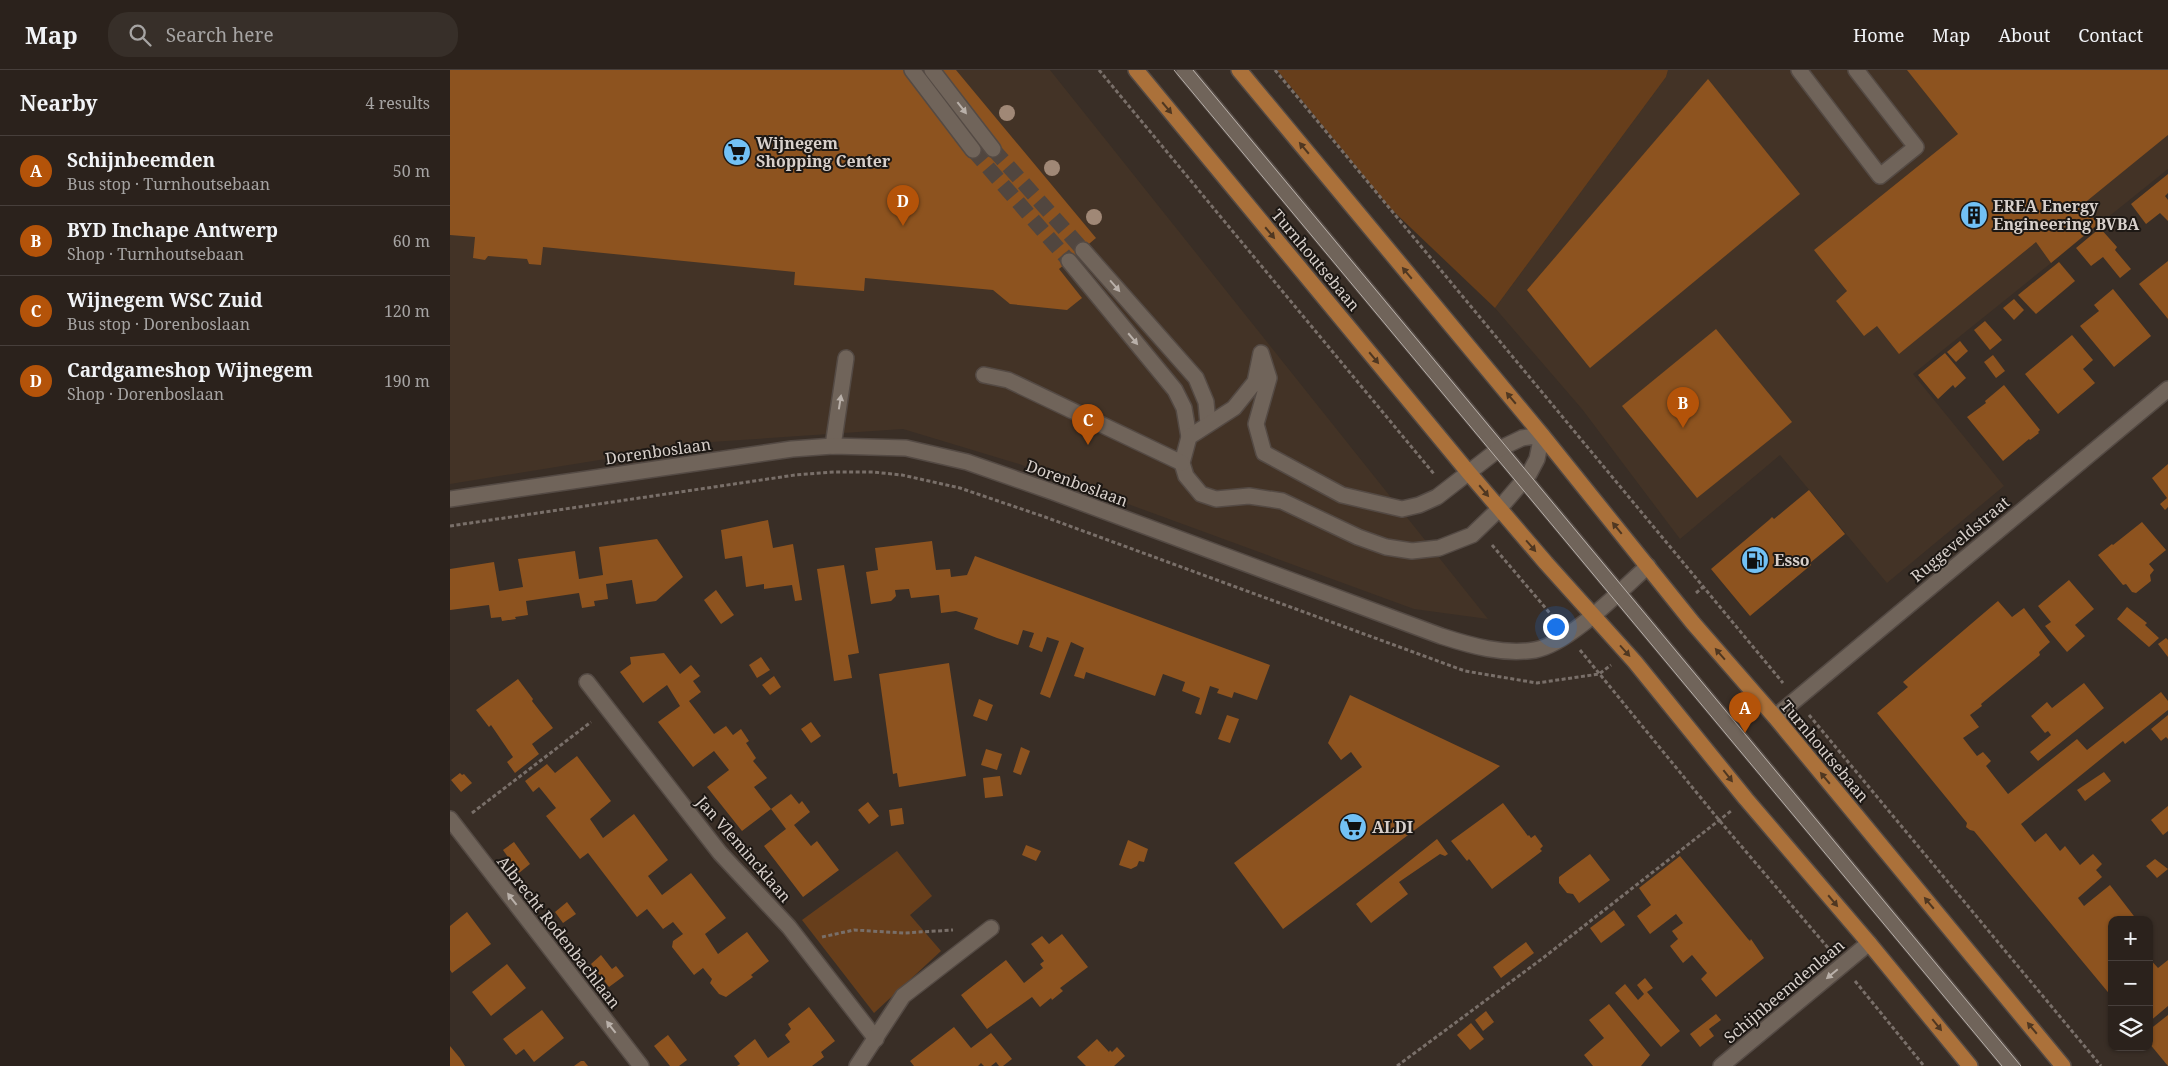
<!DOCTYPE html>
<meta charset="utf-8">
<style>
body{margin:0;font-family:"Noto Serif",serif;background:#372f29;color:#f1f3f6}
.controls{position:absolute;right:15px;bottom:15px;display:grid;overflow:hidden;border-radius:10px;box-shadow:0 1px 4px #0004}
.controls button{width:45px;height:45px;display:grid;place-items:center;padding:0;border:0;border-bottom:1px solid #473f3b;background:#2b221c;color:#f1f3f6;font:25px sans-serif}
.you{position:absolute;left:1105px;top:556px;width:18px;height:18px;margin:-12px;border:4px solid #fff;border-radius:50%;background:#1a73e8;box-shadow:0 0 0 8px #1a73e833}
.badge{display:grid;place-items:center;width:32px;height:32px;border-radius:50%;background:#b45309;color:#fff;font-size:16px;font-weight:700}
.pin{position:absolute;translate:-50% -41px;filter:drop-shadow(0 1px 2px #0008)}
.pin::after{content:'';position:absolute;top:26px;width:18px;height:15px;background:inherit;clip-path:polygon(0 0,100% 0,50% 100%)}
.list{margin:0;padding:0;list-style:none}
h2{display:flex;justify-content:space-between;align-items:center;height:65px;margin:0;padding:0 20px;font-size:21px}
h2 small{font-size:16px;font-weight:400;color:#a6a4a3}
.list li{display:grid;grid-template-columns:32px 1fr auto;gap:15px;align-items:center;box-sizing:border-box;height:70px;padding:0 20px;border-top:1px solid #473f3b}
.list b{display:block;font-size:19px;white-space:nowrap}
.list p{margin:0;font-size:16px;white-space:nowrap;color:#a6a4a3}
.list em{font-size:16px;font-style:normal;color:#a6a4a3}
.icon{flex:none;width:28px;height:28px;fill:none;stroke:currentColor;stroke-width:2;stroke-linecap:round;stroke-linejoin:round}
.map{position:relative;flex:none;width:1718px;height:996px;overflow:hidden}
header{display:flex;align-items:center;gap:30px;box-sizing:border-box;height:70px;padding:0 25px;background:#2b221c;border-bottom:1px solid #473f3b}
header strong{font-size:24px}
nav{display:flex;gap:28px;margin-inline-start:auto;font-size:18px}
.search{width:350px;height:45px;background:#372f29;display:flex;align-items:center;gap:12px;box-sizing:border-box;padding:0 18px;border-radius:20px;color:#a6a4a3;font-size:19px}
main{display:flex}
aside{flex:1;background:#2b221c}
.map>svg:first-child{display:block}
</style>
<header>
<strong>Map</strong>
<div class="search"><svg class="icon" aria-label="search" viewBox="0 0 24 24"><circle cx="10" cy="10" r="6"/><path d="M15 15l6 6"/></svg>Search here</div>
<nav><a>Home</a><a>Map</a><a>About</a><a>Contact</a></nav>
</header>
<main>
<aside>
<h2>Nearby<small>4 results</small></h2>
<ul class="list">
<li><span class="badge">A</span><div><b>Schijnbeemden</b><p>Bus stop · Turnhoutsebaan</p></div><em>50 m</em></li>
<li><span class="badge">B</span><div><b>BYD Inchape Antwerp</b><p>Shop · Turnhoutsebaan</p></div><em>60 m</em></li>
<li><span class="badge">C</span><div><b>Wijnegem WSC Zuid</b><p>Bus stop · Dorenboslaan</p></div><em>120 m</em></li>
<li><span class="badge">D</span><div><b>Cardgameshop Wijnegem</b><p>Shop · Dorenboslaan</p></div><em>190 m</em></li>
</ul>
</aside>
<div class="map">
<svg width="1718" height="996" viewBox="0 0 1718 996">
<rect width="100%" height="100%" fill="#392e26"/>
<g fill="#433326">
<polygon points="0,0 600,0 1038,549 964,539 569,394 453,359 261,372 0,414"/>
<polygon points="1218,0 1718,0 1718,99 1463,304 1554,416 1437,513 1330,385 1230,469 1132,339 1045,238 1216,7"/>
</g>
<g fill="#673e1b">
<polygon points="827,0 1218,0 1216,7 1045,238 940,138"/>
<polygon points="447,781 482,826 460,845 491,881 424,943 352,850"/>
</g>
<g fill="#8d531f">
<polygon points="0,0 506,0 646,168 609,199 632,228 617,240 560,234 543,220 415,208 414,221 344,215 345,202 93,177 91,195 79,194 77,189 38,186 35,190 23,188 25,167 0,165"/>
<polygon points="1457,0 1718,0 1718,65 1632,135 1648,154 1601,193 1586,172 1449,284 1427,256 1414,266 1386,231 1397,221 1364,180 1508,64"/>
<polygon points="1258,9 1350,124 1140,298 1077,220"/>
<polygon points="1718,104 1718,123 1715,126 1718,130 1718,151 1710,143 1696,154 1681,134"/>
<polygon points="1650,158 1667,177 1665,180 1681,199 1670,208 1653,187 1641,196 1626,178"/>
<polygon points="1718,191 1718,249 1689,214"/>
<polygon points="1609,192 1625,211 1586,244 1568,225"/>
<polygon points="1663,219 1701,266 1664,297 1630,256 1649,241 1644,235"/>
<polygon points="1564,229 1574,240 1564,250 1553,238"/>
<polygon points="1535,251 1552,270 1540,280 1524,260"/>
<polygon points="1266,259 1342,352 1247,428 1172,336"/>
<polygon points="1622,265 1643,290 1633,299 1645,313 1608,344 1575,304"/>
<polygon points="1510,271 1518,281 1506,292 1497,282"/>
<polygon points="1495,283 1516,308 1505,318 1503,315 1488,329 1468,305"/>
<polygon points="1543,285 1555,301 1546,308 1534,292"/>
<polygon points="1554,315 1590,360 1588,362 1589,363 1580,370 1579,369 1553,391 1517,347 1536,333 1535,331"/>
<polygon points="1718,394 1718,437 1715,440 1710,434 1717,428 1702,408"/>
<polygon points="1359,420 1395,464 1360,493 1361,495 1300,546 1261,499 1319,450 1322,447 1324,449"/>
<polygon points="318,450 323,478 343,474 352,530 345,531 342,515 314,519 314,514 296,517 292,486 275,489 271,460"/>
<polygon points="1692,452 1716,480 1699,494 1704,500 1700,505 1701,511 1686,523 1682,522 1676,514 1673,515 1648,485 1662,474 1663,475"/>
<polygon points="207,469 233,507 206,531 186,534 182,510 156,514 158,529 144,531 145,536 132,538 129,523 76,531 78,545 65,547 66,549 52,551 51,547 41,548 39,535 0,540 0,499 44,492 49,521 73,517 68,489 125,481 129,509 153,505 149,477"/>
<polygon points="482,471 486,500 500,499 501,507 517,505 525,486 820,595 807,630 784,622 782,628 767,623 769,619 760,616 751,645 745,643 750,628 732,621 735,612 713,604 705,626 636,602 634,609 624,606 634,578 621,572 600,628 590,624 609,571 597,567 592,582 579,577 584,563 573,560 568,575 547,568 524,559 528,548 506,541 491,543 489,525 461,528 459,519 445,520 446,526 441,531 421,534 416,502 428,500 425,478"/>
<polygon points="394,495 409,583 398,585 402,608 384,611 367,499"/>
<polygon points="1619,510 1644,539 1625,555 1635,566 1617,582 1595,556 1601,552 1588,536"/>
<polygon points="266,520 284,545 271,554 254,530"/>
<polygon points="1548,531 1562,547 1574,538 1600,572 1589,582 1590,585 1531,634 1532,636 1520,645 1529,657 1513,668 1527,686 1533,682 1541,691 1536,696 1558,724 1627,669 1637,680 1711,622 1718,631 1718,640 1675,674 1673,671 1571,754 1585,772 1596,763 1610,781 1615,776 1630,795 1643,784 1652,794 1646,800 1652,807 1628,828 1634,836 1660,815 1687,850 1662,850 1662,927 1524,761 1520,760 1516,757 1517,753 1427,643 1458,617 1453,612"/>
<polygon points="1677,537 1697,553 1695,555 1709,568 1699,577 1667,549"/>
<polygon points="1716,568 1718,570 1718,587 1708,574"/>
<polygon points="214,583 230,604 241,595 250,606 243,611 251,622 239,631 264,664 276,656 283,665 291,659 299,671 296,673 306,688 303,691 317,708 304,717 321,739 292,761 257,717 279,700 272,691 264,681 243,697 208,652 230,636 217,615 193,633 170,602 181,594 180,587"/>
<polygon points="311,587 320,600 307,608 299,595"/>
<polygon points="499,593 516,706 449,717 447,703 443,704 429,604"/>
<polygon points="324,606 331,617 320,625 312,615"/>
<polygon points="68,609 83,629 82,631 103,658 82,674 89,684 65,703 57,692 63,687 41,655 39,657 26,640"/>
<polygon points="1634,613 1654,638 1588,691 1580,682 1601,665 1598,661 1595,663 1581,646 1597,632 1602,638"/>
<polygon points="900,625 1050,696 833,859 784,793 912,697 901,682 891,690 878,673"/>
<polygon points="529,629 543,635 537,651 523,646"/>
<polygon points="777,645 789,649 780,673 768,669"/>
<polygon points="1718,645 1718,669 1716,667 1711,671 1701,659"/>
<polygon points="361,652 371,666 361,673 351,659"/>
<polygon points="571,677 580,681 571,705 563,702"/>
<polygon points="536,679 552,684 547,700 531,695"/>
<polygon points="127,686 161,731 140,749 153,768 184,744 218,790 198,806 212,825 241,803 276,848 255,864 268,884 297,862 319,891 301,905 303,907 276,927 269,924 260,913 262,909 253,898 244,905 222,877 223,871 233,864 223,852 213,859 197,839 187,847 138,783 130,789 96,746 106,738 89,717 83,722 75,711 97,694 105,703"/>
<polygon points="1654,702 1661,711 1635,731 1627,720"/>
<polygon points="10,703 12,705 14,704 22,713 11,722 1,710"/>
<polygon points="550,706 553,726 535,728 533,708"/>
<polygon points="341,724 349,734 352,731 360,742 344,755 361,776 367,771 389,800 353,827 314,776 336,759 321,739"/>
<polygon points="418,732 429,746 419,754 408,740"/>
<polygon points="1053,733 1078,766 1079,765 1081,768 1085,765 1093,776 1090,779 1092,781 1042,819 1019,789 1017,791 1001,771"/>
<polygon points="1718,736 1718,761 1713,765 1701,750"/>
<polygon points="452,738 454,754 441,756 439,740"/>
<polygon points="987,769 998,784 995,786 990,784 949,812 958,824 921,853 906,834"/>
<polygon points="678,770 698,779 694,792 689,791 687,796 681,799 669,795"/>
<polygon points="64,772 80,794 69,803 53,780"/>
<polygon points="576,775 591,781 586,791 572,785"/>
<polygon points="1140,784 1160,810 1129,833 1123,824 1117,823 1109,813 1109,807"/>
<polygon points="1230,786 1298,869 1300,871 1301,869 1314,888 1266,927 1251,909 1257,903 1242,885 1233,893 1220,876 1228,869 1222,861 1233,853 1226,844 1200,864 1187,846 1201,835 1189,818"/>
<polygon points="1705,789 1718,799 1707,808 1696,796"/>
<polygon points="117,832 126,844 113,853 105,842"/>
<polygon points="1164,840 1175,855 1151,873 1140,858"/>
<polygon points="17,842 41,874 2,903 0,900 0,856"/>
<polygon points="612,864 638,897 610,918 613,921 602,930 601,928 590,937 582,927 537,959 511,925 556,890 574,913 593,898 590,894 594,891 581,874 592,866 599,874"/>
<polygon points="1076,872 1084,883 1051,908 1043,897"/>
<polygon points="151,885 162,899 166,896 174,906 159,917 141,894"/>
<polygon points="1699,888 1708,898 1718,890 1718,936 1699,952"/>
<polygon points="57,894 76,918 41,946 22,922"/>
<polygon points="1195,908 1203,918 1197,922 1230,961 1211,977 1165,923 1175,914 1188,930 1194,924 1187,915"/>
<polygon points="1159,934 1200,985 1191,996 1143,996 1134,985 1154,968 1139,950"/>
<polygon points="359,937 385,971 371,982 374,987 362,996 287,996 290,994 284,986 305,969 318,988 340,972 335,965 341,959 338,954"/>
<polygon points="92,940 114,968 84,992 74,979 66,985 53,969"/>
<polygon points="1036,941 1044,952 1033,961 1025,950"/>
<polygon points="1266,944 1271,950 1259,959 1264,966 1250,977 1240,964"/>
<polygon points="1718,945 1718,996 1699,973 1699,960"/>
<polygon points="1021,953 1034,969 1020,980 1007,965"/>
<polygon points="504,957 521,978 541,963 562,989 553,996 549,996 546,992 541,996 534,996 531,993 528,996 464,996 460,991"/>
<polygon points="218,965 237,990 229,996 220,996 204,976"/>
<polygon points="647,969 659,982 660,980 662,982 667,977 675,986 664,996 636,996 627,987"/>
<polygon points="0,976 10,988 15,996 0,996"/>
<polygon points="131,991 134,991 138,996 124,996"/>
</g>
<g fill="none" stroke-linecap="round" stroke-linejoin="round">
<g stroke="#51463f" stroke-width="15" stroke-dasharray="15 8" stroke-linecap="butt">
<polyline points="543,79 633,180"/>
<polyline points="523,80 619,191"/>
</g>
<g stroke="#544a44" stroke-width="18">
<g id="minor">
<polyline points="462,0 523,80"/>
<polyline points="482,0 543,79"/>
<polyline points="734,0 1562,996"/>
<polyline points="1349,0 1430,106 1466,77 1406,0"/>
<polyline points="633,180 746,308 756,332 758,354"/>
<polyline points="619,191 725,320 734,338 739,367"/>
<polygon points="811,283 819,308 806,354 814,383 892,425 952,439 969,435 987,427 1049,379 1072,368 1092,365 1087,389 1079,404 1049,439 1022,465 989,478 962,481 936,477 908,467 832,431 799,426 766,429 751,424 736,406 732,393 739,367 784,338 805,312"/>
<polyline points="534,305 558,310 732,393"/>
<polyline points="383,376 396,288"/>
<path d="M0,429l342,-50 41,-3 73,2 61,14 86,30 388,144c31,10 62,19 94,14 34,-6 87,-61 113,-84"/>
<polyline points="137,612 270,783 339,857 426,969"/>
<polyline points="1325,647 1718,319"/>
<polyline points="0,749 191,996"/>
<polyline points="407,996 453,926 541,858"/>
<polyline points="1271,996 1419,873"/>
</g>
</g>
<g stroke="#544a44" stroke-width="18">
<g id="major">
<polyline points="686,0 1019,403 1096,493 1185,592 1296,729 1419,873 1520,996"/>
<polyline points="789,0 1092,365 1243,553 1325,647 1613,996"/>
</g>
</g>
<g stroke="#796f69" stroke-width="3" stroke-dasharray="4 2.5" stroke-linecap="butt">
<polyline points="649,0 984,404"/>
<polyline points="825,0 1333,613"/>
<polyline points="0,456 345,405 384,402 423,402 452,405 510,418 595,447 1015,601 1087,613 1149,604 1161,595"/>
<polyline points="1042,475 1104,548"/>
<polyline points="1246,523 1253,517"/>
<polyline points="1130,580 1269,750 1379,879"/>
<polyline points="1359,645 1651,996"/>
<polyline points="22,743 141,652"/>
<polyline points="372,867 404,860 454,863 503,860"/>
<polyline points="1405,911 1474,996"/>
<polyline points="947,996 1093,888 1281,741"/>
</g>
<use href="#minor" stroke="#70645a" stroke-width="15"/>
<use href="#major" stroke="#ab713a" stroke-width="15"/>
<g stroke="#b9b1ab" stroke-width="1">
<polyline points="724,0 1552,996"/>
<polyline points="743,0 1571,996"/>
</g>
</g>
<g fill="#a08876">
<circle cx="557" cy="43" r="8"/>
<circle cx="602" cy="98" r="8"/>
<circle cx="644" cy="147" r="8"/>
</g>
<defs><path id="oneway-solid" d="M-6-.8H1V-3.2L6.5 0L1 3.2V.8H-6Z" transform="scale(1.25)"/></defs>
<g fill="#b9b0a9">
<use href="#oneway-solid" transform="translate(512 38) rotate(52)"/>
<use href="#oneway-solid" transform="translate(665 216) rotate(49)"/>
<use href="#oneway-solid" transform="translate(683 269) rotate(50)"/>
<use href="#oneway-solid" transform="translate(390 332) rotate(-81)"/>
<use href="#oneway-solid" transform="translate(62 829) rotate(-128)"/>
<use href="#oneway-solid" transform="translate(1382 904) rotate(140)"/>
<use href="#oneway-solid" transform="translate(161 957) rotate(-128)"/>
</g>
<g fill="#4f3721">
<use href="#oneway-solid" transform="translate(717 38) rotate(50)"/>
<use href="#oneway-solid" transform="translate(854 78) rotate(-130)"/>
<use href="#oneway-solid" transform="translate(820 163) rotate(50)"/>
<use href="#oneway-solid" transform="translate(957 203) rotate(-130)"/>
<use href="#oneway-solid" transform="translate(924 288) rotate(50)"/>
<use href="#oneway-solid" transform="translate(1061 328) rotate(-130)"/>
<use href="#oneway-solid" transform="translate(1034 421) rotate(50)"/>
<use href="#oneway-solid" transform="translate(1167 458) rotate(-129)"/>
<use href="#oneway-solid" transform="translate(1081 476) rotate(49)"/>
<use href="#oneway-solid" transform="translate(1175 581) rotate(48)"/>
<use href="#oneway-solid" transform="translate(1270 584) rotate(-131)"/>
<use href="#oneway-solid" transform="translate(1278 706) rotate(52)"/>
<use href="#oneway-solid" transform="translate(1375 708) rotate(-130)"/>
<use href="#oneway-solid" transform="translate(1383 831) rotate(50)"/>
<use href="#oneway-solid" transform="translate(1479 833) rotate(-130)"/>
<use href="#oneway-solid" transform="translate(1487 955) rotate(51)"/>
<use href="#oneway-solid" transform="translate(1582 958) rotate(-130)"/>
</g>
<defs>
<g id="supermarket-disc" transform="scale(1.4375)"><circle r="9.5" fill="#72c1f5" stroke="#1d1814"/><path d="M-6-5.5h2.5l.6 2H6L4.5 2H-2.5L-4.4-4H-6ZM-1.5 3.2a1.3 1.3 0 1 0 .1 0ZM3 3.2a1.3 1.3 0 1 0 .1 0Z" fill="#111"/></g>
<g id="building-disc" transform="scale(1.4375)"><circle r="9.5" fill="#72c1f5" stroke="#1d1814"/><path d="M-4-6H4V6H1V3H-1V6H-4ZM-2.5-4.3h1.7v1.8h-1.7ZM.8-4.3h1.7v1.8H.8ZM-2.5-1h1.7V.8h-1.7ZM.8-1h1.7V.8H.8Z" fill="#111"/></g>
<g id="fuel-disc" transform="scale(1.4375)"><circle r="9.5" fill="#72c1f5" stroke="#1d1814"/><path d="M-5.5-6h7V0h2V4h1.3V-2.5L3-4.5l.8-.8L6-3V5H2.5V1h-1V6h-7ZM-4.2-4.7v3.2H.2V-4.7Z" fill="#111"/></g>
</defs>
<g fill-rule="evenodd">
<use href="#supermarket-disc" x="287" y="82"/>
<use href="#building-disc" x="1524" y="145"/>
<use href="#fuel-disc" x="1305" y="490"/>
<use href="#supermarket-disc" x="903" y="757"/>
</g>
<g text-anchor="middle" stroke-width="4" stroke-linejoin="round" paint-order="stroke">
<g font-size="16" font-weight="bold" fill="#d8d0cb" stroke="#1d1814" text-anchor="start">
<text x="306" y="79">Wijnegem<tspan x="306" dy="18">Shopping Center</tspan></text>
<text x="1543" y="142">EREA Energy<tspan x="1543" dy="18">Engineering BVBA</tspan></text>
<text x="1324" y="496">Esso</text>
<text x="922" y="763">ALDI</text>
</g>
<g font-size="16" fill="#d8d0cb" stroke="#1d1814">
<text transform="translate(866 190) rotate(50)" y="6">Turnhoutsebaan</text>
<text transform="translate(208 381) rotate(-8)" y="6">Dorenboslaan</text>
<text transform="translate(627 413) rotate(20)" y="6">Dorenboslaan</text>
<text transform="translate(1510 469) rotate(-40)" y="6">Ruggeveldstraat</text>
<text transform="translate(1375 681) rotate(50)" y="6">Turnhoutsebaan</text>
<text transform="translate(294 779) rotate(49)" y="6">Jan Vlemincklaan</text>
<text transform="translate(109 862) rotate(52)" y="6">Albrecht Rodenbachlaan</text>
<text transform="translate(1334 921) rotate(-40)" y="6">Schijnbeemdenlaan</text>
</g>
</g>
</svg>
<div class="controls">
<button>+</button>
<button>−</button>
<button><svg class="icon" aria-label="layers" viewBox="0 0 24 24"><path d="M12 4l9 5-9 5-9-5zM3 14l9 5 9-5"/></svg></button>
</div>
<div class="you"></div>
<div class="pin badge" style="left:1295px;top:663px">A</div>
<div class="pin badge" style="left:1233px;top:358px">B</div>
<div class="pin badge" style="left:638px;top:375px">C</div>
<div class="pin badge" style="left:453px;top:156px">D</div>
</div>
</main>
